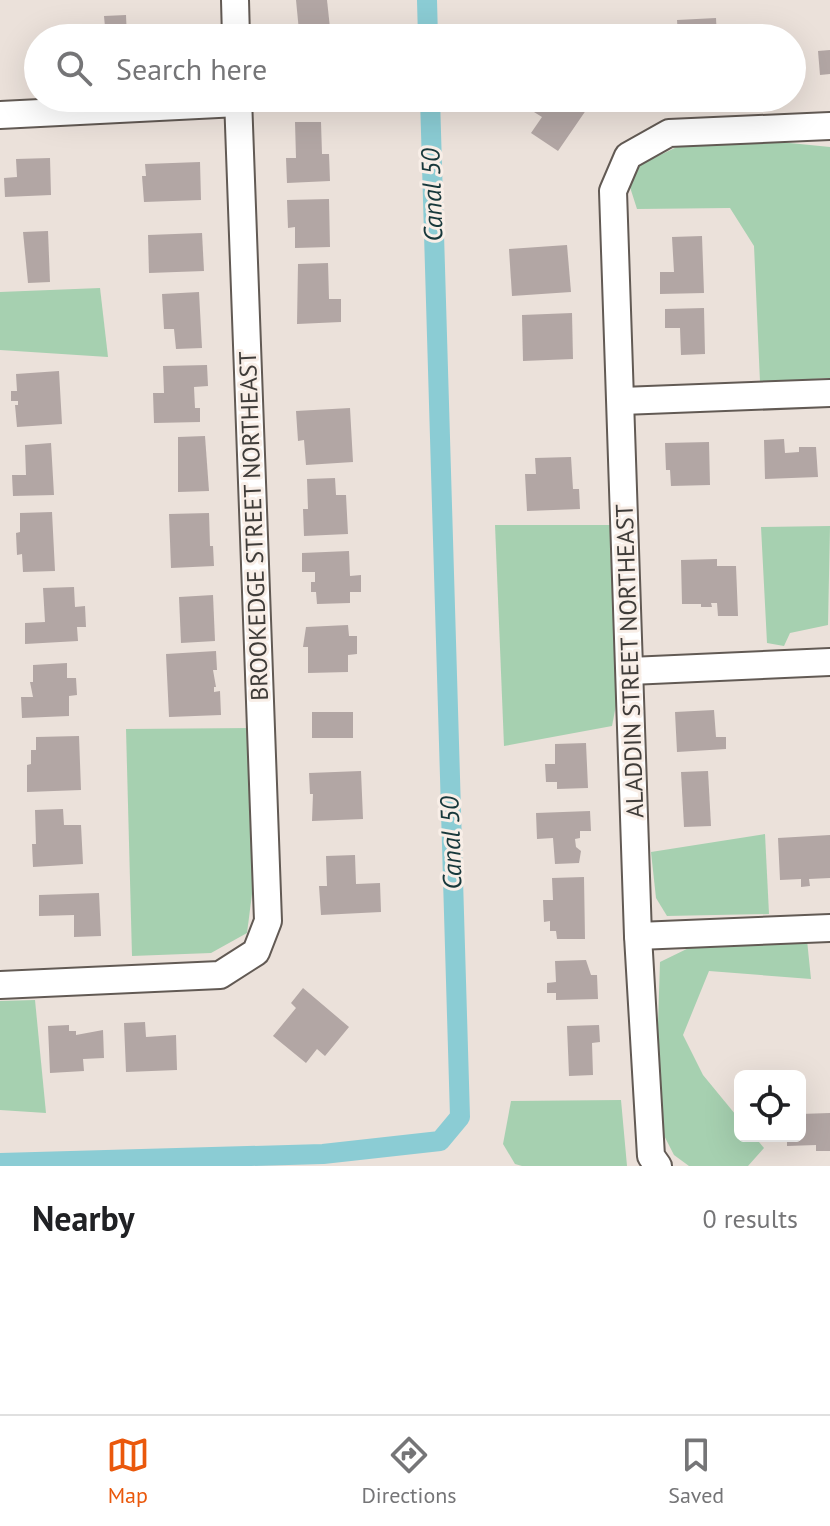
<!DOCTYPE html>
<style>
body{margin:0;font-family:"PT Sans",sans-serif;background:#f6f6f6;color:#202124}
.controls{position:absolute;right:24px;bottom:24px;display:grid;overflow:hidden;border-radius:12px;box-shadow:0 8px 32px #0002}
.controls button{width:72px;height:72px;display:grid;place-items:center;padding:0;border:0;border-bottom:2px solid #e0e0e0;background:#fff;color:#202124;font:40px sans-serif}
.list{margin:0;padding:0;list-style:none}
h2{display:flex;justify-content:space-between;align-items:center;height:104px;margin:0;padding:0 32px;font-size:34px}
h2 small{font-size:26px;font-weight:400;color:#757577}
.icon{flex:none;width:44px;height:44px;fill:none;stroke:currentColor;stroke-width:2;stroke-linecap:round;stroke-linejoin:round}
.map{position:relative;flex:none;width:830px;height:1166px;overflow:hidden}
.search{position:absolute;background:#fff;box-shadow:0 8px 32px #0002;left:24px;right:24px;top:24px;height:88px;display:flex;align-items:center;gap:20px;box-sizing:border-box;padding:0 28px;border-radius:44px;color:#757577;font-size:30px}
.sheet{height:248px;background:#fff}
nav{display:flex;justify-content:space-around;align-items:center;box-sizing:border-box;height:112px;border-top:2px solid #e0e0e0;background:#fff;font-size:22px;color:#757577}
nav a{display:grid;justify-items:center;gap:4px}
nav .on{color:#ea580c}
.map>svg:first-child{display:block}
</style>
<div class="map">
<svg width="830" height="1166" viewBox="0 0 830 1166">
<rect width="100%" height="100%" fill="#ebe1da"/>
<g fill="#a6d0b0">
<polygon points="759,140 830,147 830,378 760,382 754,246 730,208 637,209 629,184 639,165 679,146"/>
<polygon points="100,288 108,357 0,350 0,292"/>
<polygon points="495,525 612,525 618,695 612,726 504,746"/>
<polygon points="830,526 828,625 790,633 784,646 767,643 761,527"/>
<polygon points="251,728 252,894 247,933 211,953 132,956 126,729"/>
<polygon points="765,834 769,914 667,916 656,898 651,852"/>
<polygon points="807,940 811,979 709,971 683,1035 703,1075 740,1120 740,1136 754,1136 764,1148 748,1166 689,1166 674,1155 655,1118 660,962 699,943"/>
<polygon points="35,1000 46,1113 0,1110 0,1001"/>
<polygon points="621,1100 627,1166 522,1166 515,1164 503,1144 511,1101"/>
</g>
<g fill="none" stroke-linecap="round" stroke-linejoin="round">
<g stroke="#8bccd4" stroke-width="20">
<polyline points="427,0 428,38"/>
<polyline points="0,1163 323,1154 440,1141 460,1117 430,98"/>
</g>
</g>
<g fill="#b2a6a4">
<polygon points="296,0 327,0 330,28 299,31"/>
<polygon points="126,15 127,38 73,38 73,28 105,27 104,16"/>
<polygon points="716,18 717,38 678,38 677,20"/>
<polygon points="792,46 799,46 800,85 792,86"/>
<polygon points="830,50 830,74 820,75 818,51"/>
<polygon points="544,98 593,100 558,151 531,133 542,117 534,112"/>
<polygon points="295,122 321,122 322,154 329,154 330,181 287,183 286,158 296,158"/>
<polygon points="50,158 51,195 5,197 4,178 17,177 16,159"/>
<polygon points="200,162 201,200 144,202 142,176 146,176 145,164"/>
<polygon points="329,199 330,247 295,248 295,227 288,228 287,200"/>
<polygon points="48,231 50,282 28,283 23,232"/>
<polygon points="202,233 204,271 149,273 148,235"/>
<polygon points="702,236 704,293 660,294 660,272 674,272 672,237"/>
<polygon points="567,245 571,292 512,296 509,249"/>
<polygon points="328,263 329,299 341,299 341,322 297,324 298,264"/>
<polygon points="199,292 202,348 176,349 174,329 164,329 162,294"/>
<polygon points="704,308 705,354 681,355 680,328 665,328 665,309"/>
<polygon points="572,313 573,359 523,361 522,315"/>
<polygon points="207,365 208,386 194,387 195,408 200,408 200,422 154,423 153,393 164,393 163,366"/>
<polygon points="59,371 62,424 17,427 15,405 18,405 18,401 11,401 11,391 17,391 16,374"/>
<polygon points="350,408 353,462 306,465 304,440 298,441 296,411"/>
<polygon points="205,436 209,491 178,492 178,437"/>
<polygon points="784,439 785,453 799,452 799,447 816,447 818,477 765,479 764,440"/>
<polygon points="709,442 710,485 671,486 670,470 666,470 665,443"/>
<polygon points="51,443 54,495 13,496 12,475 26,475 25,445"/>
<polygon points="571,457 573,489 579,489 580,509 527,511 525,474 536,474 535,458"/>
<polygon points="335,478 336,495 346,495 348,534 304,536 303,509 308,509 307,479"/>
<polygon points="52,512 55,571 23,572 22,554 17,555 16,533 20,532 20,513"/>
<polygon points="209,513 210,546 213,546 214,566 171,568 169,514"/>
<polygon points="349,551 350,576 361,575 361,592 350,592 350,603 317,604 316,592 311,592 311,582 315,582 315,572 302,572 302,553"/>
<polygon points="717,559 717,566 736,566 738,616 718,616 717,603 711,603 712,607 701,607 701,604 682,604 681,560"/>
<polygon points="74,587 75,607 85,606 86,627 77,627 78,641 25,644 25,623 45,622 43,588"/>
<polygon points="213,595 215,641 181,643 179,597"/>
<polygon points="348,625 349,636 357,636 357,654 348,655 348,672 308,673 308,647 303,647 306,627"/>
<polygon points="216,651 217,670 213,670 216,687 214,687 214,692 220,691 221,715 169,717 166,654"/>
<polygon points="67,663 67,678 76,678 77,695 69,696 69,716 22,718 21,697 33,697 30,682 33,682 33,665"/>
<polygon points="714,710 716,737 726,737 726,749 677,752 675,712"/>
<rect x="312" y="712" width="41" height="26"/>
<polygon points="79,736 81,790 27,792 27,765 31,764 31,750 36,750 36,737"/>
<polygon points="586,743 588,788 557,789 557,782 546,782 545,764 555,764 555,744"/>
<polygon points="361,771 363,819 312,821 313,794 310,794 309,773"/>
<polygon points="708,771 711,826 684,827 681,772"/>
<polygon points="63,809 64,825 81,825 83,864 33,867 32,844 36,844 35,810"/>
<polygon points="590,811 591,831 580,831 580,838 575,839 576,847 581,851 579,863 555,864 553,838 537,839 536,813"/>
<polygon points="830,835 830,878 809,879 810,886 801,887 801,879 780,880 778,838"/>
<polygon points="355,855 356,884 380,883 381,912 321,915 319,886 327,886 326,856"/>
<polygon points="584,877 585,939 557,939 556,931 550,931 550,921 544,922 543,900 553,900 552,878"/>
<polygon points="99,893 101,936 74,937 74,915 39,916 39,895"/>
<polygon points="586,960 591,975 597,975 598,999 556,1000 556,993 547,993 547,983 556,982 555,961"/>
<polygon points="303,988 349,1027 325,1056 317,1049 306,1063 273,1036 296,1008 291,1003"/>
<polygon points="145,1022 146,1037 176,1035 177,1070 126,1072 124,1023"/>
<polygon points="69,1025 69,1031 76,1031 76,1035 103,1030 104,1058 83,1059 84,1071 50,1073 48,1026"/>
<polygon points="599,1025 600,1042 592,1043 593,1075 569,1076 567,1026"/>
<polygon points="830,1113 830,1151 816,1151 816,1145 787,1146 787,1136 800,1136 800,1114"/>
</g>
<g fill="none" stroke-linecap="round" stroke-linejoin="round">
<g stroke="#625a54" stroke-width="30">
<g id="minor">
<polyline points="235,0 236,38"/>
<polyline points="0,115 238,103"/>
<polyline points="622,401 830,393"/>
<polyline points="630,671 830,662"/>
<polyline points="638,936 830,928"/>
<polyline points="0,985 220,975 256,952 268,921 238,98"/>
<polyline points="658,1166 651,1156 638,936 613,191 628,156 669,133 830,126"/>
</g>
</g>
<use href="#minor" stroke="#fff" stroke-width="26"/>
</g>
<g text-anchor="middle" stroke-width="6" stroke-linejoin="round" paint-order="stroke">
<g font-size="24" fill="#3f3c39" stroke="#f8eee7">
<text transform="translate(254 526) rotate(-92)" y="8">BROOKEDGE STREET NORTHEAST</text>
<text transform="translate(630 661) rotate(-92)" y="8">ALADDIN STREET NORTHEAST</text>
</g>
<g font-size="26" font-style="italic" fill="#17383b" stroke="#f8eee7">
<text transform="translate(432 195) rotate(-92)" y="9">Canal 50</text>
<text transform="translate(451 843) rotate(-92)" y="9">Canal 50</text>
</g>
</g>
</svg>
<div class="controls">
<button><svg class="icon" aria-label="locate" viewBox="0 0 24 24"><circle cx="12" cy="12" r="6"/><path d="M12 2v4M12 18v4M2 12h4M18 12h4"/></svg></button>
</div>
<div class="search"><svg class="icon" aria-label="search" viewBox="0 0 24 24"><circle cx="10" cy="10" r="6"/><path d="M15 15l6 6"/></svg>Search here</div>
</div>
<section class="sheet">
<h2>Nearby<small>0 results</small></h2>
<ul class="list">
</ul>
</section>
<nav>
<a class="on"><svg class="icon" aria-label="map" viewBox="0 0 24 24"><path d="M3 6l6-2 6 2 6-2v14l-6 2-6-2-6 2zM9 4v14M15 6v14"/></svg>Map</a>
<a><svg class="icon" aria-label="directions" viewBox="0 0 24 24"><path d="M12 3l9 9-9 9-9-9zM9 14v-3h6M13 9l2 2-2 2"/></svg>Directions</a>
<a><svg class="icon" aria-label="saved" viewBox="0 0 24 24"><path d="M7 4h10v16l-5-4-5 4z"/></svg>Saved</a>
</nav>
